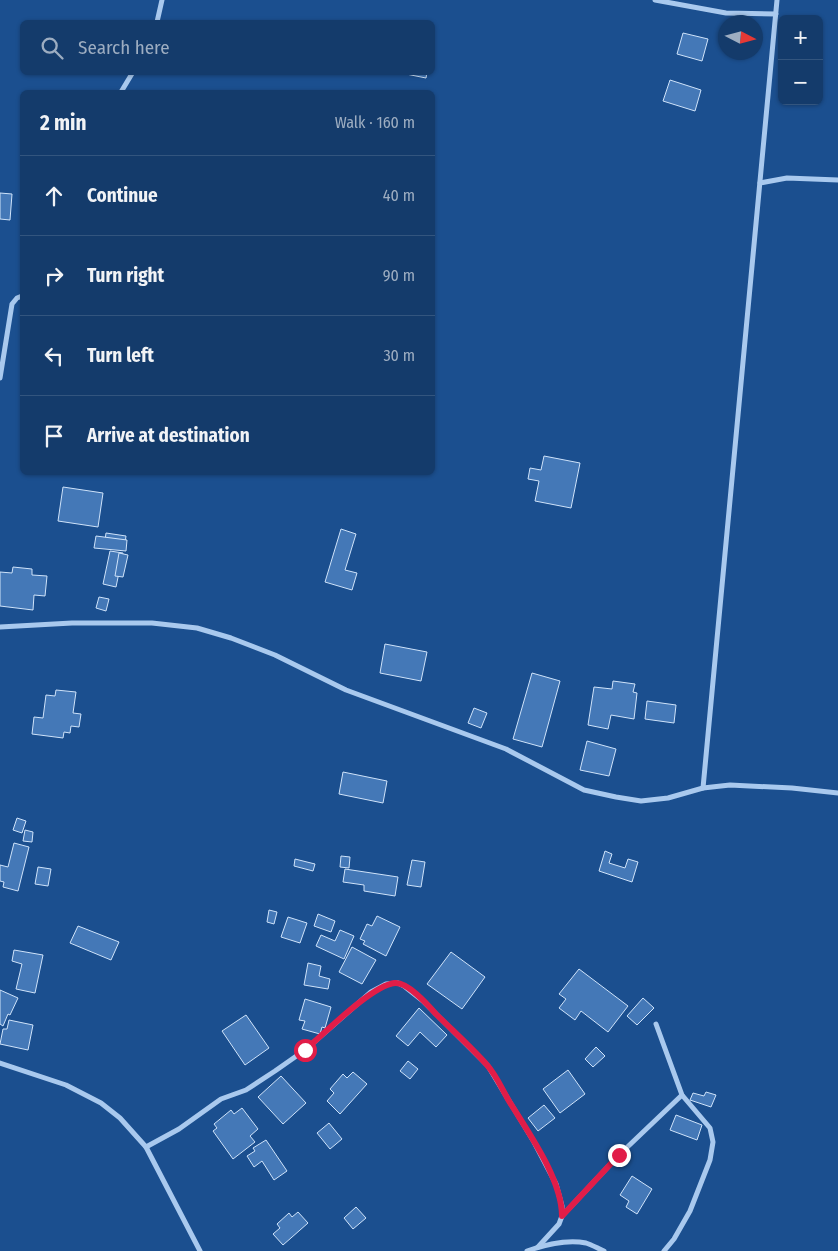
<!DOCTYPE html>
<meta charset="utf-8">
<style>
body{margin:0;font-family:"Fira Sans Condensed",sans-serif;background:#214673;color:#f1f3f6}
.controls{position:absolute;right:15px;top:15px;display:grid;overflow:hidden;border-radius:8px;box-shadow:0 1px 4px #0004}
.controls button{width:45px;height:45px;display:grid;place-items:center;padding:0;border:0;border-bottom:1px solid #33557e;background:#143b6b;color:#f1f3f6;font:25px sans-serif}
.compass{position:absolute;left:718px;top:15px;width:45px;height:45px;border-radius:50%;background:#143b6b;box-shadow:0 1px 4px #0004;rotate:96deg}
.stop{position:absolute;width:15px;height:15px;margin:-11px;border:4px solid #e11d48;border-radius:50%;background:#fff}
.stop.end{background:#e11d48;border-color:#fff;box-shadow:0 1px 5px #0008}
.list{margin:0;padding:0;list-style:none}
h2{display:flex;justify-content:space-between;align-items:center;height:65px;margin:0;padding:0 20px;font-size:21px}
h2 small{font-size:16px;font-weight:400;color:#9dadc1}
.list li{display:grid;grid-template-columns:32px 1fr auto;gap:15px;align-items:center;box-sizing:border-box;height:80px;padding:0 20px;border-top:1px solid #33557e}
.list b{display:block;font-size:19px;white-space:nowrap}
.list em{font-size:16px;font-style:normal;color:#9dadc1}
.icon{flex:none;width:28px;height:28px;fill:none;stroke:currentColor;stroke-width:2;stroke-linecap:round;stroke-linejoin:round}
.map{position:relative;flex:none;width:838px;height:1251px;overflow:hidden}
.search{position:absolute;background:#143b6b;box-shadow:0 1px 4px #0004;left:20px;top:20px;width:415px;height:55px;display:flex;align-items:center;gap:12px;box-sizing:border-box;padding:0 18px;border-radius:8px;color:#9dadc1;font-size:19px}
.panel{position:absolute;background:#143b6b;box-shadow:0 1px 4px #0004;left:20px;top:90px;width:415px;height:385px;border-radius:8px}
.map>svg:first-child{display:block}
</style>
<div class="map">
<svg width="838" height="1251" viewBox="0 0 838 1251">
<rect width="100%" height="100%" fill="#1b4f8f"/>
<g fill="#4478b7" stroke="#cfe3fa">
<polygon points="683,33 708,39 702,61 677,54"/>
<polygon points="396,72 427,72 426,78"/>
<polygon points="670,80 701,90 695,111 663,101"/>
<polygon points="0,193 12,194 10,220 0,219"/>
<polygon points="544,456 580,463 571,508 535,501 539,481 528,479 530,468 541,470"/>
<polygon points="63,487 103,493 98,527 58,521"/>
<polygon points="341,529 356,534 345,570 357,573 352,590 325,582"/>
<polygon points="106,533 126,536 125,543 105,540"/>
<polygon points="96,536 127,540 126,551 94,548"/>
<polygon points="110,551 123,553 116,587 103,584"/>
<polygon points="119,553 128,555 123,577 115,576"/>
<polygon points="13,567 32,569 32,575 47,576 45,596 34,595 33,610 0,606 0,572 12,573"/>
<polygon points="99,597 109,599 106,611 96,608"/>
<polygon points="385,644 427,652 421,681 380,673"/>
<polygon points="532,673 560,681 542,747 513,739"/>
<polygon points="613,681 635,684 633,692 637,693 634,719 611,715 608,729 588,725 594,687 612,689"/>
<polygon points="56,690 76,692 73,713 81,714 79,727 71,726 70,733 64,732 63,738 32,734 34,717 43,718 46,695 55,696"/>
<polygon points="647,701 676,705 674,723 645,719"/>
<polygon points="474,708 487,713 481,728 468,723"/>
<polygon points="587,741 616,749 609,776 580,770"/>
<polygon points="343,772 387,781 383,803 339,794"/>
<polygon points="17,818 26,821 22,833 13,830"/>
<polygon points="25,830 33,832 32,842 23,841"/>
<polygon points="14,843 29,847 18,891 3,887 4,882 0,881 0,865 8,867"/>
<polygon points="605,851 612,854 609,863 625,868 628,859 638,862 632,882 599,871"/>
<polygon points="341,856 350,857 349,868 340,867"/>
<polygon points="295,859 315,864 313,871 294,866"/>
<polygon points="412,860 425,862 421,887 407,885"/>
<polygon points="38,867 51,869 48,886 35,884"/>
<polygon points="345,869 398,877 395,896 364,891 364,885 343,882"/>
<polygon points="269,910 277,912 274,924 267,922"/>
<polygon points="318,914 335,921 331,932 314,926"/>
<polygon points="377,916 400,927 386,956 363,944 365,941 360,939 367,924 372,926"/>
<polygon points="288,917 307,923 300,943 281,937"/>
<polygon points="78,926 119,942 111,960 70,943"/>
<polygon points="340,930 354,936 344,959 316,946 321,935 335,941"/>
<polygon points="352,947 376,960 362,984 339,972"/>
<polygon points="14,950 43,955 35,993 16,989 22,964 12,961"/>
<polygon points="451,952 485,977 462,1009 427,984"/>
<polygon points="308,963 321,966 319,976 330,979 328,989 304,985"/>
<polygon points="579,969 628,1006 608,1032 581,1011 575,1020 559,1008 566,999 559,994"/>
<polygon points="0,990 18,998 10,1015 8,1014 3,1026 0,1024"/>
<polygon points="643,998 654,1008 637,1025 627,1016"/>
<polygon points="305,999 331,1007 325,1028 322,1027 320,1034 302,1029 305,1021 299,1020"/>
<polygon points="419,1008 447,1035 436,1047 420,1032 408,1046 396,1036"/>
<polygon points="246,1015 269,1048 245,1065 222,1031"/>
<polygon points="9,1020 33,1025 28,1050 0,1044 3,1029 7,1029"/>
<polygon points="596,1047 605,1056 593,1067 585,1059"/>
<polygon points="408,1061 418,1069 410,1079 400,1071"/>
<polygon points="568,1070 585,1094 560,1113 543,1089"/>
<polygon points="353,1072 367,1084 340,1114 327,1101 334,1093 330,1089 343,1074 347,1078"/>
<polygon points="281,1076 306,1103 283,1124 258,1097"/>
<polygon points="706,1092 716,1095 711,1107 690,1100 693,1093 704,1096"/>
<polygon points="544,1105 555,1118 538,1131 528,1118"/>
<polygon points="242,1108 258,1129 250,1136 255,1142 233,1159 213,1131 217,1128 214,1124 231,1110 234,1114"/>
<polygon points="676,1115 702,1125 697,1140 670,1130"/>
<polygon points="329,1123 342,1139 330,1149 317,1133"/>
<polygon points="266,1140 287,1171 274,1180 262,1161 254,1167 247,1156 255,1151 253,1148"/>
<polygon points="632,1176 652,1189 637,1214 626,1207 629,1201 620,1195"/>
<polygon points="356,1207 366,1218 353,1229 344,1218"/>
<polygon points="298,1212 308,1223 283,1245 273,1234 280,1228 277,1224 289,1213 292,1217"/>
</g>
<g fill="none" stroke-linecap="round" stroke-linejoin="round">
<g stroke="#a9c9ee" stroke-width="5">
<polyline points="655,0 726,13 776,14"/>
<polyline points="157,22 162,0"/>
<polyline points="121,92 133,72"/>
<polyline points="760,183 787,178 838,180"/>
<polyline points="0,378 12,304 17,298 22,296"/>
<polyline points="0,627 72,623 152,623 197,628 231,638 275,655 346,690 506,749 584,790 616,797 641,801 668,798 703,788 730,785 792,788 838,793"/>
<polyline points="703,788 777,0"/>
<polyline points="656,1024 682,1095 710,1128 713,1142 710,1160 690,1211 674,1239 664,1251"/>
<polyline points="0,1063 66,1085 101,1103 120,1118 146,1147 200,1251"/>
<polyline points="146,1147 179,1129 221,1099 246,1090 275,1071 305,1050 371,992 386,984 398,983 404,986 423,1001 488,1066 534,1142 556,1184 562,1206 562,1216 559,1224 538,1247"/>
<polyline points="562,1216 619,1155 682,1095"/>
<path d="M527,1251c17,-6 40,-12 59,-8 6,2 13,6 18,8"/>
</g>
</g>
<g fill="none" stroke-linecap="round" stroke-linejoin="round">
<path stroke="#e11d48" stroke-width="6" d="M305,1050c19,-16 67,-65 90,-67 13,-1 33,22 41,31 17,17 35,33 51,51 9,10 15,24 22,36 19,31 53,78 53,115l57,-61"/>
</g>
</svg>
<div class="controls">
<button>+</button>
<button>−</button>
</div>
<svg class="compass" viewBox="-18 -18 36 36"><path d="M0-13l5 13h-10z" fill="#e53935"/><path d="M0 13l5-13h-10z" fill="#9dadc1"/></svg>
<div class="stop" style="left:305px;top:1050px"></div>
<div class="stop end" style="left:619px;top:1155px"></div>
<div class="search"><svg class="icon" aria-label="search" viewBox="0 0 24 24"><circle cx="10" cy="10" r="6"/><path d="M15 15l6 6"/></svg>Search here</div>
<section class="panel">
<h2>2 min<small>Walk · 160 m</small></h2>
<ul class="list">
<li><svg class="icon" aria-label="ahead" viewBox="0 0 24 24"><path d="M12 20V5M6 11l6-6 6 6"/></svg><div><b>Continue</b></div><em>40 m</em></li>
<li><svg class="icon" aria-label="right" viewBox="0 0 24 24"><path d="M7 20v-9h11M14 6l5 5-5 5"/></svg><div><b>Turn right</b></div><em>90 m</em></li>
<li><svg class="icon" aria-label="left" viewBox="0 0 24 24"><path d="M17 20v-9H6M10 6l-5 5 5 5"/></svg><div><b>Turn left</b></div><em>30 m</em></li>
<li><svg class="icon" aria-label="arrive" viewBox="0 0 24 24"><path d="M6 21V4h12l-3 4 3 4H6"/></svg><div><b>Arrive at destination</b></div></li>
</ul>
</section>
</div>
